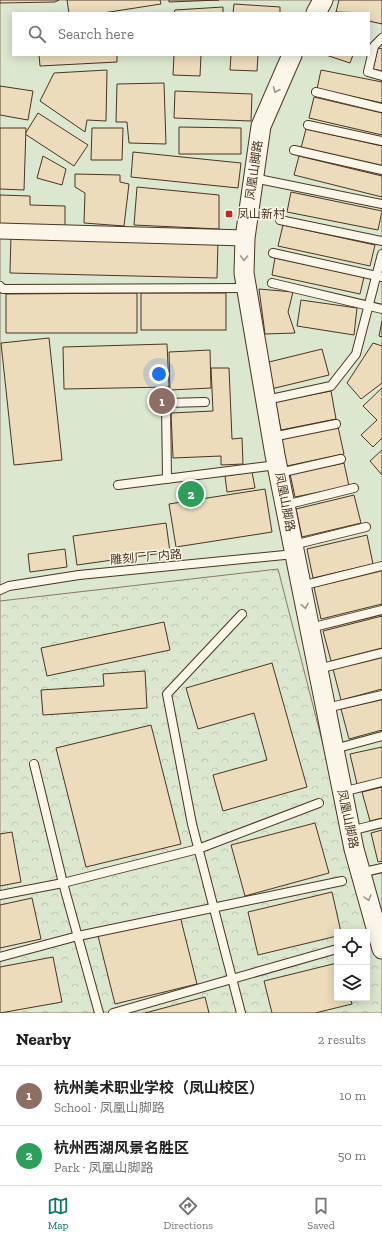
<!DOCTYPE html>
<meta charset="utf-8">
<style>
body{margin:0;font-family:"Zilla Slab","Noto Sans SC",serif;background:#f2f2f2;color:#222}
.controls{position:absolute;right:12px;bottom:12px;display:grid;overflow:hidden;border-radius:0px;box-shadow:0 2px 10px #0003}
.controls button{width:36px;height:36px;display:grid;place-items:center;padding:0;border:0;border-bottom:1px solid #e0e0e0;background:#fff;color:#222;font:20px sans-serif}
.you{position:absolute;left:159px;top:374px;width:14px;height:14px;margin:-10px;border:3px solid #fff;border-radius:50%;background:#1a73e8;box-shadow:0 0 0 6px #1a73e833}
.badge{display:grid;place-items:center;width:26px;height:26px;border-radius:50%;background:#0f766e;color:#fff;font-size:13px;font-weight:700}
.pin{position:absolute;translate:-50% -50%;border:2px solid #fff;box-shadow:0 1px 4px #0006}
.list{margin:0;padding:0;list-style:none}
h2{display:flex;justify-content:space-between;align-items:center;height:52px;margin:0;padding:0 16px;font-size:17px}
h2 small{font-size:13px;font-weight:400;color:#767676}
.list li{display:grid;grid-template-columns:26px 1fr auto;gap:12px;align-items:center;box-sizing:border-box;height:60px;padding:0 16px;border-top:1px solid #e0e0e0}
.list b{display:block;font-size:15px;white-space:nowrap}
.list p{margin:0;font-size:13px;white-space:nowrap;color:#767676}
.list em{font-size:13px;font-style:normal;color:#767676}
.icon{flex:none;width:22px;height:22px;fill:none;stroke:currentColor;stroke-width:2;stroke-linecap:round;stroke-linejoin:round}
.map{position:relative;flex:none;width:382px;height:1013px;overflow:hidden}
.search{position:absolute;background:#fff;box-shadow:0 2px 10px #0003;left:12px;right:12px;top:12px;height:44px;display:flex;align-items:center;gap:10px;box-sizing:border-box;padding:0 14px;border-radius:0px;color:#767676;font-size:15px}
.sheet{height:172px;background:#fff}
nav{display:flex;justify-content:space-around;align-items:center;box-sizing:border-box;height:56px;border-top:1px solid #e0e0e0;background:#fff;font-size:11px;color:#767676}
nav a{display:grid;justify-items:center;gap:2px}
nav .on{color:#0f766e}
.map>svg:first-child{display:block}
</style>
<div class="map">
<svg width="382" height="1013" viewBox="0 0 382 1013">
<defs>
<pattern id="forest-crowns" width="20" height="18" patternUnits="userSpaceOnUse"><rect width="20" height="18" fill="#dce7d0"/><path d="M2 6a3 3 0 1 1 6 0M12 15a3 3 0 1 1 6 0" fill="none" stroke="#bec7b2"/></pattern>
</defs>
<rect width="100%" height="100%" fill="#fbf6e9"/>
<path fill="#dce7d0" stroke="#887966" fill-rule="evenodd" d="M0,0h382v1013h-382zM13,13h356v42h-356zM337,932h30v66h-30z"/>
<path fill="url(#forest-crowns)" stroke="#887966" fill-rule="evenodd" d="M278,569l72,281 32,99v64h-382v-412zM337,932h30v66h-30z"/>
<g fill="#ecdcbc" stroke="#4a3520">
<polygon points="0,0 59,0 55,2 0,3"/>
<polygon points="67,0 160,0 161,4 103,13 69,13"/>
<polygon points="169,0 219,0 169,2"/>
<polygon points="339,0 382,0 382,24 369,21 369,13 336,12"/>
<polygon points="234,4 280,7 280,13 233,13"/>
<polygon points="223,7 223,13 174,13 175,10"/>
<polygon points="378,48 382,49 382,71 373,69"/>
<polygon points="39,55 117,55 117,62 40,66"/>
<polygon points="174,55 201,55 200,76 173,75"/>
<polygon points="231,55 258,55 257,71 230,70"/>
<polygon points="326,55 353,55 350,63"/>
<polygon points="107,70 106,121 87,120 85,132 40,101 54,73"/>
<polygon points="321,70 382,82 382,103 317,89"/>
<polygon points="164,83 166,144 129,143 127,122 116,122 117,84"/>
<polygon points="0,86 33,91 28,120 0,115"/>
<polygon points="175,91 252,94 251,121 174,118"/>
<polygon points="314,97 382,113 382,135 309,118"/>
<polygon points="38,113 88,145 74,166 25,134"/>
<polygon points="179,127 241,128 241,154 179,154"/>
<polygon points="0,128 26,128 24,190 0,189"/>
<polygon points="92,128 123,128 122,160 91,160"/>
<polygon points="306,129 382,146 382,166 301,148"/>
<polygon points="133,152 241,163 238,188 131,177"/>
<polygon points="43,156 66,169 62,185 37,178"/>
<polygon points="299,156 382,176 382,197 294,175"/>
<polygon points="75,174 120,175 120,182 129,184 124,226 84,223 85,193 75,187"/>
<polygon points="137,187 219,195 219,229 134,225"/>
<polygon points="291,192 382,211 378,230 287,212"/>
<polygon points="0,195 30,196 30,205 65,206 65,227 0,226"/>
<polygon points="283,225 375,245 370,266 278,246"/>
<polygon points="11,235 218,241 217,278 10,273"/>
<polygon points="275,258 364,277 360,294 272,275"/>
<polygon points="259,289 293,292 288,312 295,333 265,334"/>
<polygon points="137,293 137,333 6,333 6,294"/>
<rect x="141" y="293" width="85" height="37"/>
<polygon points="301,300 357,308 354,335 297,326"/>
<polygon points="382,321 382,337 379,336"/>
<polygon points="49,338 62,460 14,465 1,343"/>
<polygon points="373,343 382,346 382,383 361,399 347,383"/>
<polygon points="167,344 169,387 64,389 63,347"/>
<polygon points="322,349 329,375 271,389 265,363"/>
<polygon points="210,350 211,388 170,390 169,352"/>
<polygon points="211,368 229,368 232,439 242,438 243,464 221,465 221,456 173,458 171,413 213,411"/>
<polygon points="382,388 382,438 373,447 361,435 377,420 363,406"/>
<polygon points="331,391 336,419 281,430 275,402"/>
<polygon points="338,427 344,454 287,466 281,439"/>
<polygon points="382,450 382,475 370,461"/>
<polygon points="344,463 349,486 295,497 290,474"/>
<polygon points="252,472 255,488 227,492 225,476"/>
<polygon points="265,489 272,532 176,547 169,504"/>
<polygon points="354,495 361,523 302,537 296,509"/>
<polygon points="166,523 170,552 77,565 73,536"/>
<polygon points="367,535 373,564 313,578 307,549"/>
<polygon points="65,549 67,567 30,572 28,554"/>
<polygon points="382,570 382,604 321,619 314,587"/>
<polygon points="382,616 382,648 331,661 323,631"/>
<polygon points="164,622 170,650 47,676 41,648"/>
<polygon points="382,657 382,689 341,700 333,669"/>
<polygon points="272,663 307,787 223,811 213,775 267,760 254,713 198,729 186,688"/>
<polygon points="145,671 147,708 43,715 41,690 104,686 103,674"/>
<polygon points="382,699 382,730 349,739 341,709"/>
<polygon points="151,725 181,844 86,867 56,748"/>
<polygon points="382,747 382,778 357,784 350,754"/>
<polygon points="382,787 382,818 370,821 362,792"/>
<polygon points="315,823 329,873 245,896 231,845"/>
<polygon points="382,830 382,861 378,862 371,833"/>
<polygon points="12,832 21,882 0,886 0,834"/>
<polygon points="332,892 341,932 337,932 337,936 258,955 248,912"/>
<polygon points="32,898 41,939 0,948 0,905"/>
<polygon points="179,912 197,984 115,1004 97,932"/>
<polygon points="53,957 62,1002 0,1013 0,967"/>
<polygon points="337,963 337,998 350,998 352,1004 315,1013 272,1013 264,981"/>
<polygon points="205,997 209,1013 145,1013"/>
</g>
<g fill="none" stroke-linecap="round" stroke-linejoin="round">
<g stroke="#4a3520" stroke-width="10">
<g id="service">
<polyline points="382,38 374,46 368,72 382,76"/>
<polyline points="316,92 382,108"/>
<polyline points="308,125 382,141"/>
<polyline points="294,150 382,170"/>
<polyline points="253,178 382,204"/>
<polyline points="280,220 382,241"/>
<polyline points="273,253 382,277"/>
<polyline points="272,283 382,309"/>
<polyline points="0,286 3,289 246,288"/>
<polyline points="266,400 331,386 356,354 382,254"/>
<polyline points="272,437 336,424"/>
<polyline points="279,473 341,459"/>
<polyline points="167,479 166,403 205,402"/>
<polyline points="118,485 277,465"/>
<polyline points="285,505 354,488"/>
<polyline points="293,545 366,527"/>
<polyline points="301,586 382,566"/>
<polyline points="0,590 9,586 79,575 295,554"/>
<polyline points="310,628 382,610"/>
<polyline points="318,669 382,653"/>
<polyline points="326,708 382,695"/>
<polyline points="334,749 382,736"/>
<polyline points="34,764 63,883 99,1013"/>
<polyline points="342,792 382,782"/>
<polyline points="350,831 382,823"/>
<polyline points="360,873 382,868"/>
<polyline points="0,895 63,883 198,849 319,803"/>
<polyline points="0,957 78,936 342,881"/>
<polyline points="113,1013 337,949"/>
<polyline points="241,1013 192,824 167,694 242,614"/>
</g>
</g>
<g stroke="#4a3520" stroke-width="17">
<polyline id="minor" points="0,231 245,238"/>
</g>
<g stroke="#4a3520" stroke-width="21">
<g id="tertiary">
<polyline points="316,13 323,0"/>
<polyline points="292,55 261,126 245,238 244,273 275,455 354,849 382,949"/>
</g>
</g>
<use href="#service" stroke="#fbf6e9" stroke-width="8"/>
<use href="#minor" stroke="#fbf6e9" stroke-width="15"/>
<use href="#tertiary" stroke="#fbf6e9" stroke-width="19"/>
</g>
<defs><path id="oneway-chevron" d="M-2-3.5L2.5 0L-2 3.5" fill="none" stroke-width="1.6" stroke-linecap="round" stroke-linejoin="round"/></defs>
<g stroke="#a29684">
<use href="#oneway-chevron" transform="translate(276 90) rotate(113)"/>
<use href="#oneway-chevron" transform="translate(244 258) rotate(92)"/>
<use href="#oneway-chevron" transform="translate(305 606) rotate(79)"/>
<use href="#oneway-chevron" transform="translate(368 898) rotate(74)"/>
</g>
<rect fill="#c62828" stroke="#fbf6e9" stroke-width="1.5" x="225" y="210" width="8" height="8" rx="2"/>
<g text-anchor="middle" stroke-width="3" stroke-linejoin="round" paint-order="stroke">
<g font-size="12" fill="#4a3520" stroke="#fbf6e9">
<text transform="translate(254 170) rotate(-82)" y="4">凤凰山脚路</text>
<text transform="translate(285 502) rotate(79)" y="4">凤凰山脚路</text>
<text transform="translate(146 557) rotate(-5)" y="4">雕刻厂厂内路</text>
<text transform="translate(348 819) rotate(78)" y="4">凤凰山脚路</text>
</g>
<g font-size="12" fill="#4a3520" stroke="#fbf6e9" text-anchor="start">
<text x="237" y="218">凤山新村</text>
</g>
</g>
</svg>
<div class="controls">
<button><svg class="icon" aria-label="locate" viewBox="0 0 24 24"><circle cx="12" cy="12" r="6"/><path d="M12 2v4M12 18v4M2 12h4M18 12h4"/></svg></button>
<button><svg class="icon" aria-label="layers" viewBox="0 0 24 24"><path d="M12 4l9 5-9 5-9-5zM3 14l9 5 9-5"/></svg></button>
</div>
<div class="you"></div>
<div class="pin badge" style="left:162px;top:401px;background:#8d6e63">1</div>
<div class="pin badge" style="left:191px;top:494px;background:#2e9e5b">2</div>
<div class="search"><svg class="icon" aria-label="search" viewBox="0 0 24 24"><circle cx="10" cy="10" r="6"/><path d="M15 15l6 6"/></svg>Search here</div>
</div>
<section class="sheet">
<h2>Nearby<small>2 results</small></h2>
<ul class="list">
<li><span class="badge" style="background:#8d6e63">1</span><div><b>杭州美术职业学校（凤山校区）</b><p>School · 凤凰山脚路</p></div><em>10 m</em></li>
<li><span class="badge" style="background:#2e9e5b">2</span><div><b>杭州西湖风景名胜区</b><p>Park · 凤凰山脚路</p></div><em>50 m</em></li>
</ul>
</section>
<nav>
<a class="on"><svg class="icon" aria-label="map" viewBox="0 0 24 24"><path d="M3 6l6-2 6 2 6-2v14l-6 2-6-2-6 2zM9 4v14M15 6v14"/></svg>Map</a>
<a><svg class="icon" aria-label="directions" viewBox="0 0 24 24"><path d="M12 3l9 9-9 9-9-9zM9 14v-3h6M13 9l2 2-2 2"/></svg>Directions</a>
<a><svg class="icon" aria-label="saved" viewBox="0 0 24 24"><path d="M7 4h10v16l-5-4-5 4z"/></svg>Saved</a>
</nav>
